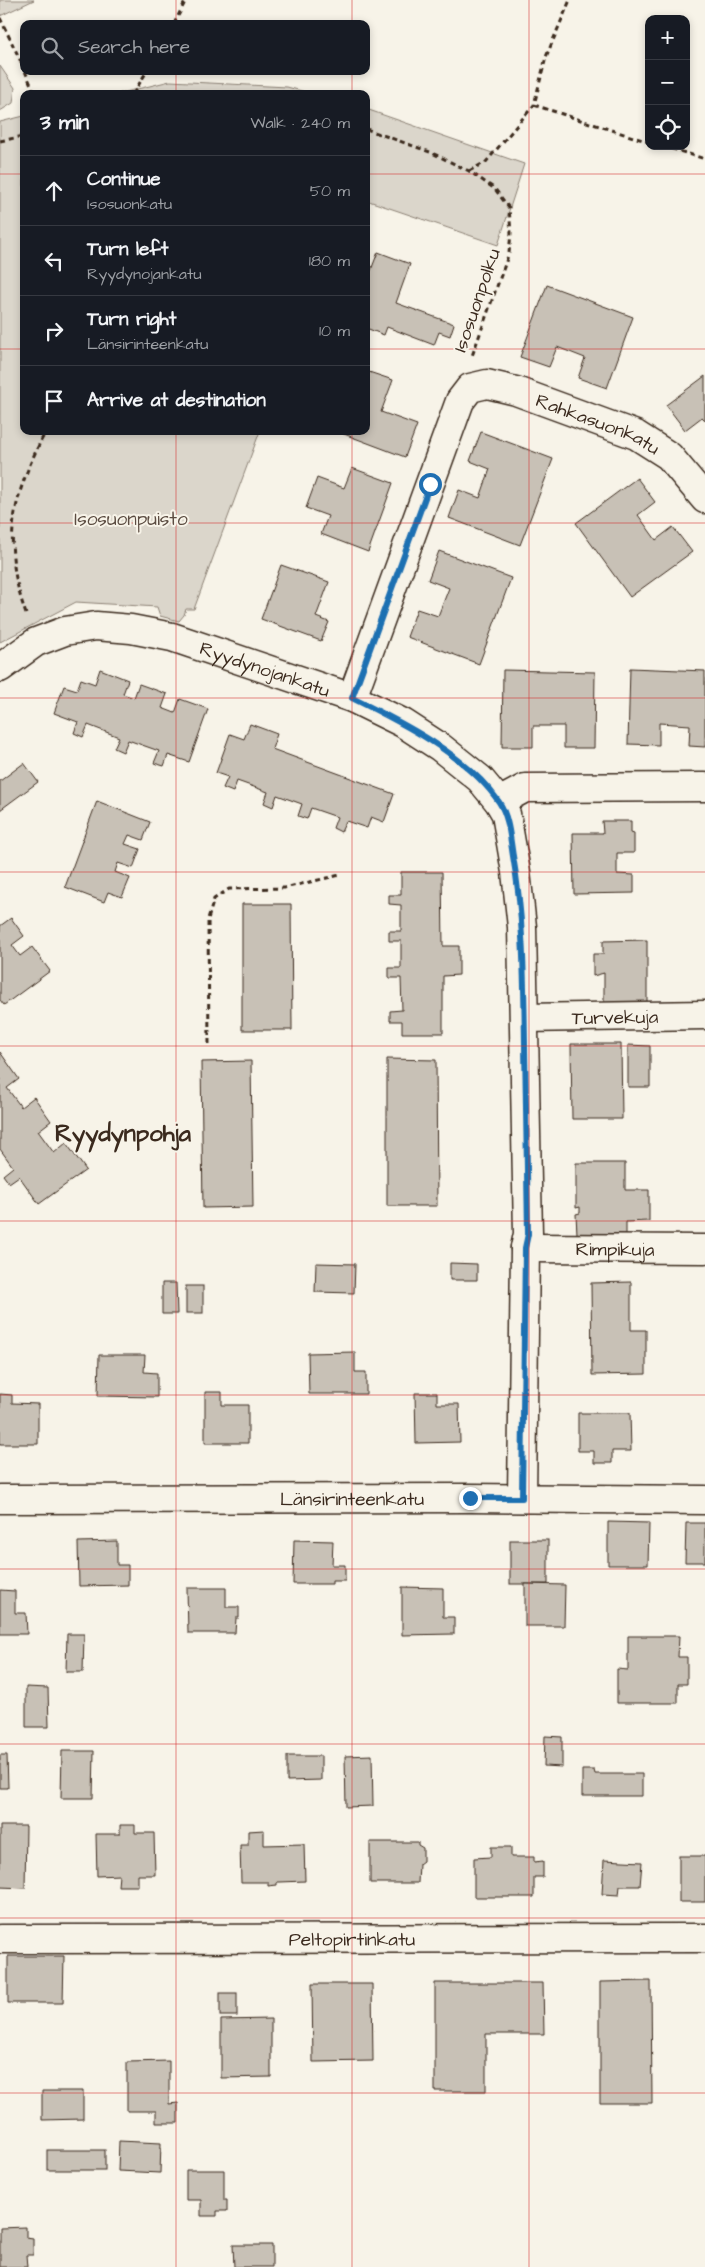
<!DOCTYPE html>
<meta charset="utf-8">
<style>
body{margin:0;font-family:"Architects Daughter",sans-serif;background:#242831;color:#f1f3f6}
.controls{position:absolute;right:15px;top:15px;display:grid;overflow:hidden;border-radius:10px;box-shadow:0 2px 8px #0003}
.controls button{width:45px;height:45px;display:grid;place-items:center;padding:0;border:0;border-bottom:1px solid #363941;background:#171b24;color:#f1f3f6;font:25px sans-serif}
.stop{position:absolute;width:15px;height:15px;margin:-11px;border:4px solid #1f6fb2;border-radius:50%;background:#fff}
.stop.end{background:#1f6fb2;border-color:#fff;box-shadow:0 1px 5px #0008}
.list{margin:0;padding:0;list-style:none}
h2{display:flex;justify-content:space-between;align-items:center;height:65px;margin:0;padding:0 20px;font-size:21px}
h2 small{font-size:16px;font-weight:400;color:#9ea1a6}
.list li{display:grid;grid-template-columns:32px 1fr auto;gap:15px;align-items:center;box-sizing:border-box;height:70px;padding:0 20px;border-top:1px solid #363941}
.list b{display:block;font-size:19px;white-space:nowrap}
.list p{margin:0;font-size:16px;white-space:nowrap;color:#9ea1a6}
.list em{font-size:16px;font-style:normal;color:#9ea1a6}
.icon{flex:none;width:28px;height:28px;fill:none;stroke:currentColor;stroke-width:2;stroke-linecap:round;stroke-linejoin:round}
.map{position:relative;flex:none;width:705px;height:2267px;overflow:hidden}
.search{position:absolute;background:#171b24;box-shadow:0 2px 8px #0003;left:20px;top:20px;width:350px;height:55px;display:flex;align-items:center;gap:12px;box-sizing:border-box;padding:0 18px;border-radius:10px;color:#9ea1a6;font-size:19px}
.panel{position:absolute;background:#171b24;box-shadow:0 2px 8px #0003;left:20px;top:90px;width:350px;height:345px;border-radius:10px}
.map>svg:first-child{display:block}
</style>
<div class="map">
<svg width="705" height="2267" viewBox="0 0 705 2267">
<rect width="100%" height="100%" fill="#f7f3e8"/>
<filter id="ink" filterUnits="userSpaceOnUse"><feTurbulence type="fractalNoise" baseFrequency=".02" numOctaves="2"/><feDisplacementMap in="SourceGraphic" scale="10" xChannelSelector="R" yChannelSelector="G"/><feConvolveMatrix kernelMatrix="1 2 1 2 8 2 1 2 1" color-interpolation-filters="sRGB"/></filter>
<g filter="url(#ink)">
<g fill="#dbd6cb" stroke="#8b8074">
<polygon points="0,0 34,0 0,16"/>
<polygon points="0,66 15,88 13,103 0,111"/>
<polygon points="170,81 287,87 313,94 117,94"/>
<polygon points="366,109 524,164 498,245 366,200"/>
<polygon points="24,116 24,431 260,431 194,609 186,609 184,615 179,621 160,616 157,607 76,602 0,642 0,122"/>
</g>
<g fill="#c8c1b6" stroke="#3b2a1e">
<polygon points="378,252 410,264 396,303 454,324 450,336 439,332 434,345 387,327 384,335 366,328 366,283"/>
<polygon points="547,285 633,317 607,388 578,378 585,358 557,347 549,367 520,357"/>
<polygon points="366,371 393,380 381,412 417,425 405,457 336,431 366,431"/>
<polygon points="705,376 705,420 702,417 685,430 666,405"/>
<polygon points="481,432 553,459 520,545 449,518 459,490 480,498 490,469 470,461"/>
<polygon points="352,468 393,483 368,552 321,534 328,516 306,508 317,478 344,488"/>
<polygon points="637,478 655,502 638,515 656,540 673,527 692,552 630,597 576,523"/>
<polygon points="439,551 511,578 479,664 407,637 417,609 438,616 449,588 428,580"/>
<polygon points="281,565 329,582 316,617 329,622 321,641 261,619"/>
<polygon points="630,668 705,671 705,747 689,746 690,725 659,723 659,745 628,744"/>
<polygon points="100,669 128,680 123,694 134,698 139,684 167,694 162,708 175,713 180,699 208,709 189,762 168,755 164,766 154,763 159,751 128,740 123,752 114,748 119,737 88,725 83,737 74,733 78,722 54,713 64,686 77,690 81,679 95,684"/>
<polygon points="503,670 595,672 594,748 564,748 564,726 533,726 533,747 502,747"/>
<polygon points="250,724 277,734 272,749 394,794 384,822 371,817 367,828 346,821 341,832 333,828 337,817 311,808 307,819 298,816 302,804 277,795 273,807 264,803 268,792 237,781 233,792 223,788 228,777 216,773 230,734 244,739"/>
<polygon points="24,763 38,782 0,810 0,781"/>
<polygon points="97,801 150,822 143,840 129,835 125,844 140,849 133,868 118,863 115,872 130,878 122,897 108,892 104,902 65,887"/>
<polygon points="602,821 631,821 631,832 634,833 634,853 617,853 617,874 634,875 634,893 574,894 573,833 603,833"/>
<polygon points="401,872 442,872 443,946 459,946 459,975 443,976 443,1033 402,1033 402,1021 390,1021 390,1011 402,1010 401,978 389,978 389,968 401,968 401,941 389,941 389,931 401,931 401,905 389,904 389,895 401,895"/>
<polygon points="242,904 291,904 292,1030 242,1030"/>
<polygon points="11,918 24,936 12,945 20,956 32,947 50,971 4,1005 0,1000 0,926"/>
<polygon points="647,940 647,1002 604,1003 604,973 593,976 593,954 603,954 603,941"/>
<polygon points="571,1044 621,1044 622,1119 572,1119"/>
<polygon points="628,1045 650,1046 650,1087 628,1087"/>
<polygon points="0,1052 19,1079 7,1088 21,1107 34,1097 51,1121 38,1131 54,1153 66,1143 86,1170 39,1204 19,1176 9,1183 3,1175 13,1167 0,1149"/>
<polygon points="387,1059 436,1060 437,1206 387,1206"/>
<polygon points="251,1061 253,1207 203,1208 201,1062"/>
<polygon points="576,1163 625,1163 625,1190 649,1190 649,1221 626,1222 626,1234 577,1234 576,1214 580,1213 580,1207 576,1208"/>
<polygon points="316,1263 355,1264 354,1293 315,1292"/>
<polygon points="450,1263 477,1264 477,1280 450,1280"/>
<polygon points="631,1282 631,1330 646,1330 646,1374 592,1375 591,1283"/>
<polygon points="162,1283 176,1283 177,1314 162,1314"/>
<rect x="186" y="1286" width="17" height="27"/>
<polygon points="355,1352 355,1372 366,1372 366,1394 309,1394 308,1353"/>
<polygon points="99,1355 145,1355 144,1372 157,1373 157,1397 98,1396"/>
<polygon points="205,1392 222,1392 222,1405 248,1405 248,1443 205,1443"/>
<polygon points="415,1393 437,1393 437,1404 459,1404 460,1442 416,1443"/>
<polygon points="0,1394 12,1395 12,1403 38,1404 38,1444 0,1444"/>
<polygon points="578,1413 630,1413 631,1451 612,1451 612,1463 594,1463 594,1451 578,1451"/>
<polygon points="608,1522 649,1523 648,1565 608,1565"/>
<polygon points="686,1523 705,1523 705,1562 685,1562"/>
<polygon points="294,1540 333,1541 332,1565 345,1565 345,1581 332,1581 332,1584 293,1584"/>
<rect x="510" y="1540" width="38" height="44"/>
<polygon points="117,1541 117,1565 128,1565 128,1585 79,1586 78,1542"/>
<polygon points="525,1584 565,1585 564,1626 525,1626"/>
<polygon points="402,1587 443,1588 443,1617 454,1617 454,1634 402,1635"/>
<polygon points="187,1588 226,1588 226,1607 239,1607 239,1618 236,1618 235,1633 188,1633"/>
<polygon points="0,1590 15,1591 15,1613 26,1613 27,1634 0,1634"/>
<polygon points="67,1634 84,1634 83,1672 66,1672"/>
<polygon points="628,1636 679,1636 678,1657 687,1657 687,1684 678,1684 678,1703 617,1703 617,1669 628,1670"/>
<polygon points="26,1687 48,1688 49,1727 26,1727"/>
<polygon points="545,1736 562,1737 562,1767 544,1766"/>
<polygon points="62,1751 94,1751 93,1798 61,1798"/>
<polygon points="0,1755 7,1755 8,1788 0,1788"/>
<polygon points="372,1755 373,1806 346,1807 345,1756"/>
<polygon points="287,1756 321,1756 321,1780 287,1781"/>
<polygon points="582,1770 594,1770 595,1774 642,1774 642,1796 582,1796"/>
<polygon points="120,1825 135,1825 135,1833 154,1833 155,1875 138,1875 138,1886 118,1886 119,1875 97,1876 96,1834 120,1834"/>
<polygon points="0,1826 26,1826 25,1888 0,1887"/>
<polygon points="264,1830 264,1845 304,1844 305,1881 280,1882 277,1882 277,1885 268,1886 268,1882 241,1882 240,1845 248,1845 248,1831"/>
<polygon points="370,1842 418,1842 418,1845 423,1848 423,1861 419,1864 418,1883 370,1883"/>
<polygon points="491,1847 511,1847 511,1857 534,1857 534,1862 543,1861 543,1877 534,1877 534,1897 474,1897 474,1858 491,1857"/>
<rect x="679" y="1856" width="26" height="46"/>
<polygon points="604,1860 642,1862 640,1886 620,1886 619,1895 602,1894"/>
<polygon points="8,1956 64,1956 63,2003 8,2003"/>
<polygon points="651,1981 652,2103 600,2103 600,1982"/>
<polygon points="435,1983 543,1983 544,2034 486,2034 486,2091 435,2091"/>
<polygon points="312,1984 372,1984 373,2061 313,2062"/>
<rect x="220" y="1993" width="17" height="23"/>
<polygon points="271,2019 271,2077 221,2078 221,2020"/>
<polygon points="169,2061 169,2104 178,2103 178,2123 156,2123 156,2111 127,2111 127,2062"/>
<polygon points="42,2091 83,2091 83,2119 42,2120"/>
<polygon points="119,2141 161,2143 160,2173 118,2171"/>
<rect x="47" y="2150" width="58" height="20"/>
<polygon points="186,2170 224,2170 224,2200 227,2200 227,2211 217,2211 217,2216 201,2216 201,2200 186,2200"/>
<polygon points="26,2227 26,2238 33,2239 33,2255 26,2255 27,2267 0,2267 0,2228"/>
<polygon points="233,2245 272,2245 272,2267 234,2267"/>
</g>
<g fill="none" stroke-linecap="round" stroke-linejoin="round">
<g stroke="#3b2a1e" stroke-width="31">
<g id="minor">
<path id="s1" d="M0,668l36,-26 29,-11 31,-5 35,3 41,8 180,61 51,25 37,24 40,32 19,23 7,12 10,58 6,55 6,307 -3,14 -3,250"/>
<path id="s2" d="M352,698l108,-297 10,-13 17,-4 29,7 120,44 33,21 36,43"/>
<polyline points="499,802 525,788 705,787"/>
<path id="s3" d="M525,1018l180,-3"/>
<path id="s4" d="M525,1248l180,1"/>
<path id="s5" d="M0,1499l470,-1 235,2"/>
<path id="s6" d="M0,1939l705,-1"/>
</g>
</g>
<g stroke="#3b2a1e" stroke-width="3" stroke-dasharray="5 4" stroke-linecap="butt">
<polyline points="0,18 24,68"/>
<polyline points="174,24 186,0"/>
<polyline points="25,71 35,94"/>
<polyline points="133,94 147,71"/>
<polyline points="534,105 649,142"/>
<polyline points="366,129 430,152 469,171 495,189 509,208 511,233 509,253 472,356"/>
<polyline points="0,141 24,136"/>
<polyline points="663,146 705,159"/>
<polyline points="469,171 486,162 534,105 546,57 570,0"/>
<path d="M26,614c-25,-71 -14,-118 20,-183"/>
<polyline points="209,1044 208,919 214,899 229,889 284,888 340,875"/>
</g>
<use href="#minor" stroke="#f7f3e8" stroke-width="28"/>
</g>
</g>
<g fill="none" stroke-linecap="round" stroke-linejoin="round" filter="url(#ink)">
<path stroke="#1f6fb2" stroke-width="6" d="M430,484l-78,214c49,24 115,57 147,104 10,15 11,36 14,54 11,62 11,125 12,189 1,63 2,126 3,189l-3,14 -3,250h-52"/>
</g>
<path fill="none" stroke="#d62828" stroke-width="1" stroke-opacity="0.55" d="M176,0v24M352,0v24M529,0v2267M176,71v23M352,71v23M0,174h24M366,174h339M0,349h24M366,349h339M176,431v1836M352,431v1836M0,523h705M0,698h705M0,872h705M0,1046h705M0,1221h705M0,1395h705M0,1569h705M0,1744h705M0,1918h705M0,2093h705"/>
<g text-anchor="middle" stroke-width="4" stroke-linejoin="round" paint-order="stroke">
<g font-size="19" fill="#3b2a1e" stroke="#f7f3e8">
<text transform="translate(476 300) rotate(-71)" y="7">Isosuonpolku</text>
<text dy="7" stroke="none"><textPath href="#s2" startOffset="468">Rahkasuonkatu</textPath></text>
<text dy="7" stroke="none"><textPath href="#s1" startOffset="282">Ryydynojankatu</textPath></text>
<text dy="7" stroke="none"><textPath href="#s3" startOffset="90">Turvekuja</textPath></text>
<text dy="7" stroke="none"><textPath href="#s4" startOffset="90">Rimpikuja</textPath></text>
<text dy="7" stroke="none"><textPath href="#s5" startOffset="352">Länsirinteenkatu</textPath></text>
<text dy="7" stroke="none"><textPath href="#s6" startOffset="352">Peltopirtinkatu</textPath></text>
</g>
<g font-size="19" fill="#5b4c41" stroke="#f7f3e8">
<text x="131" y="525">Isosuonpuisto</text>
</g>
<g font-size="24" font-weight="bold" fill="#3b2a1e" stroke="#f7f3e8">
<text x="123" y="1141">Ryydynpohja</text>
</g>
</g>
</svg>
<div class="controls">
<button>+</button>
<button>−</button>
<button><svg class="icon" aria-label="locate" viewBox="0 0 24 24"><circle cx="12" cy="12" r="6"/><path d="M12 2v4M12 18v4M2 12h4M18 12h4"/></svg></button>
</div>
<div class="stop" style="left:430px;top:484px"></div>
<div class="stop end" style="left:470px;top:1498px"></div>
<div class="search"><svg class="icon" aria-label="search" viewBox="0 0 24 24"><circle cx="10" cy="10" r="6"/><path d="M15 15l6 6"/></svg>Search here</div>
<section class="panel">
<h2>3 min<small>Walk · 240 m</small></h2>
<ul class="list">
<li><svg class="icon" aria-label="ahead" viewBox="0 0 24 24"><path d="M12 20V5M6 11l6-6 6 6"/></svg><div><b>Continue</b><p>Isosuonkatu</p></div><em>50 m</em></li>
<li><svg class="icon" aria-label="left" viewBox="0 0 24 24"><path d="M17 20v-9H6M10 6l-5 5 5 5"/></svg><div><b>Turn left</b><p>Ryydynojankatu</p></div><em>180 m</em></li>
<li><svg class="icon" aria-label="right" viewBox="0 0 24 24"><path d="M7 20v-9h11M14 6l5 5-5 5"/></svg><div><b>Turn right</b><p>Länsirinteenkatu</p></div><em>10 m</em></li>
<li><svg class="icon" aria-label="arrive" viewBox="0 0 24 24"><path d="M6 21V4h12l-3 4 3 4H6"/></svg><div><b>Arrive at destination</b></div></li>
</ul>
</section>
</div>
